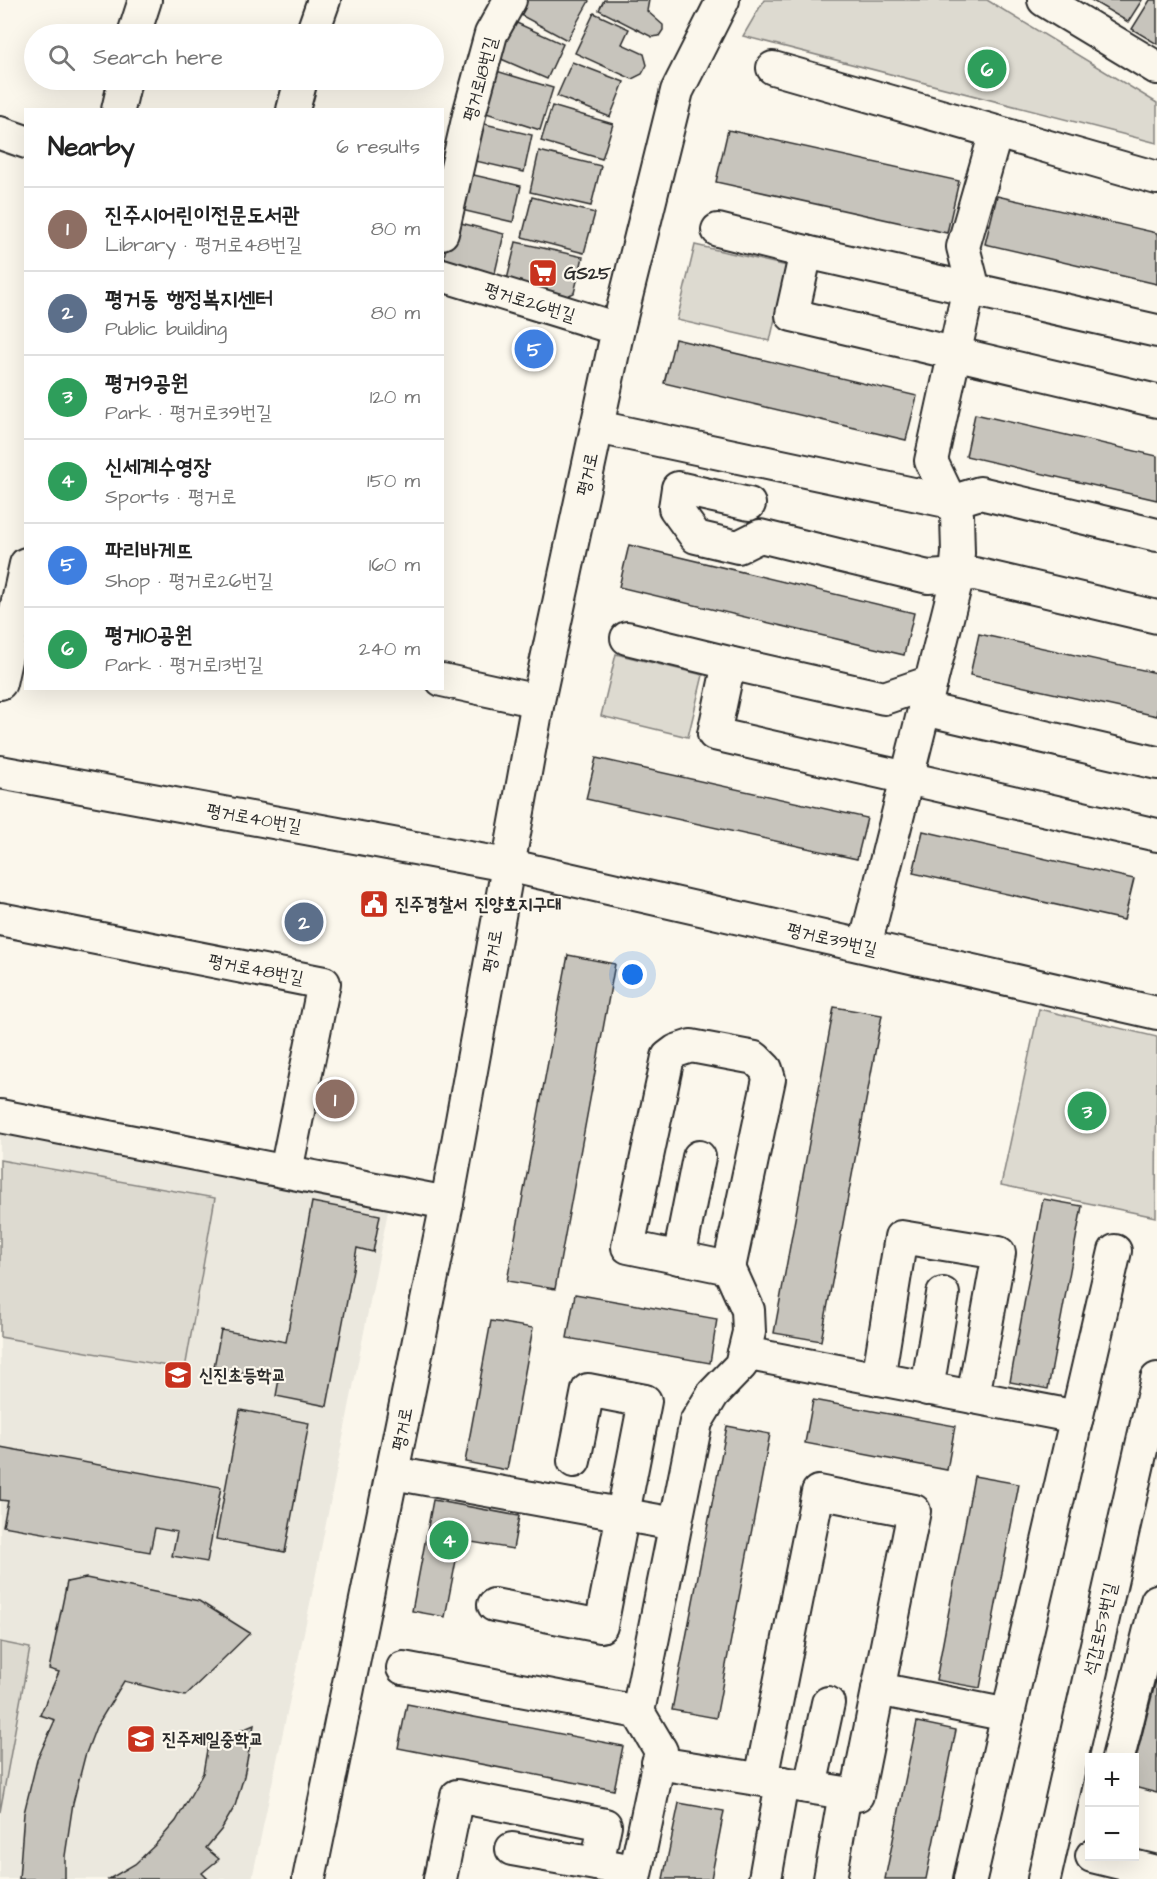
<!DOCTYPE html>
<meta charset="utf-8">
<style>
body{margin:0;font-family:"Architects Daughter","Poor Story",sans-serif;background:#f6f6f6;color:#222}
.controls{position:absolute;right:18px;bottom:18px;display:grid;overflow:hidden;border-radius:0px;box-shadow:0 6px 24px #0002}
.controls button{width:54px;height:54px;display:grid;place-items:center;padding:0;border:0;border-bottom:2px solid #e0e0e0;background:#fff;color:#222;font:30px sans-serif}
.you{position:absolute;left:633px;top:975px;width:21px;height:21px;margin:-15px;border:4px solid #fff;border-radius:50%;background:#1a73e8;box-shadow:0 0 0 9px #1a73e833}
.badge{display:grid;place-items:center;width:39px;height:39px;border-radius:50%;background:#c8321e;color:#fff;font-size:20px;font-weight:700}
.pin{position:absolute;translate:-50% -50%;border:3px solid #fff;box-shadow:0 2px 6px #0006}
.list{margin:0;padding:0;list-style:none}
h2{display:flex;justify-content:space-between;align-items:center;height:78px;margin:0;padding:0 24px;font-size:26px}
h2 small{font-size:20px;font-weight:400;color:#767676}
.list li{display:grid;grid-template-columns:39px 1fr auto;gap:18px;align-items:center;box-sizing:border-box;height:84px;padding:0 24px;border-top:2px solid #e0e0e0}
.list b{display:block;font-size:22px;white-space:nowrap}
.list p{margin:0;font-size:20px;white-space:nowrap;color:#767676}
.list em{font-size:20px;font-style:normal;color:#767676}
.icon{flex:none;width:33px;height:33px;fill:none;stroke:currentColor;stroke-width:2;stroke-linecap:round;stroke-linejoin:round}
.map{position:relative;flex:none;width:1157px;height:1879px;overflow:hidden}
.search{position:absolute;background:#fff;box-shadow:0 6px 24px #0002;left:24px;top:24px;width:420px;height:66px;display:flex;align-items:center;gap:15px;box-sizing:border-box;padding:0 21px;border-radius:33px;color:#767676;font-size:22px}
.panel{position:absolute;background:#fff;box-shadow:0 6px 24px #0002;left:24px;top:108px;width:420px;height:582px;border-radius:0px}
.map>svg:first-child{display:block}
</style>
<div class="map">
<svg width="1157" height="1879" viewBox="0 0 1157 1879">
<rect width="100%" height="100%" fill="#fbf7ec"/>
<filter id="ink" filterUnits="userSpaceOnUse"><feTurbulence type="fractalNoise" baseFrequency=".0167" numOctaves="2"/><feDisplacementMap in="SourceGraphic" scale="12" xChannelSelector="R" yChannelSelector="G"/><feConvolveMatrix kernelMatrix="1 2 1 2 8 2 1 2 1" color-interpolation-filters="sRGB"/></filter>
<g filter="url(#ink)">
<polygon fill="#ebe8de" points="0,1132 389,1206 311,1599 252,1879 0,1879"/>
<g fill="#dddad0" stroke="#84827e" stroke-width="1.5">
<polygon points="764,0 987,0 1157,103 1157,143 743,36"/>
<polygon points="695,245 787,266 770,341 677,320"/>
<polygon points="616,654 703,675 688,737 601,716"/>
<polygon points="1039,1009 1157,1037 1156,1217 1001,1185"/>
<polygon points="0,1160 215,1198 185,1369 0,1337"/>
<polygon points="0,1642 30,1648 0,1812"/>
</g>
<g fill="#c7c4bc" stroke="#2b2b2b" stroke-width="1.5">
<polygon points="518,0 588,0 589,1 567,40 513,11"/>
<polygon points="604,0 649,0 647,11 663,25 663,30 659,36 652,37 599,10"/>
<polygon points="1091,0 1142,0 1128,22"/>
<polygon points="1150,0 1157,0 1157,44 1132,29"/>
<polygon points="594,13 629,29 622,44 644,54 647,65 642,74 632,79 575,53"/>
<polygon points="508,19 563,44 547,79 492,55"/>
<polygon points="572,62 624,82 610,117 557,96"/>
<polygon points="493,70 553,88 540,130 480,111"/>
<polygon points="552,106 613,124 602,159 541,141"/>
<polygon points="476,122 532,135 524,172 467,159"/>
<polygon points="728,130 959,181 947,233 716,182"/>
<polygon points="539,151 601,166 591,206 530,192"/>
<polygon points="465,173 521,186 513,222 457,209"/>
<polygon points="997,196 1157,233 1157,284 985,244"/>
<polygon points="532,197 595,213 584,253 522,237"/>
<polygon points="453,221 504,234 494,277 451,266 444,256"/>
<polygon points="516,242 583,257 574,293 560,299 505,288"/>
<polygon points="675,339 917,396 906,440 664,383"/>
<polygon points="975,414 1157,456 1157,500 966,456"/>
<polygon points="629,545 914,613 904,655 619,587"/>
<polygon points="979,634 1157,673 1157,716 970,675"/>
<polygon points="596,758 867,818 857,859 586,799"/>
<polygon points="923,831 1134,879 1124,920 913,873"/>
<polygon points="568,955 615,964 555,1289 507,1281"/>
<polygon points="834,1007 882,1015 821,1341 774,1333"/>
<polygon points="1043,1199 1082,1206 1048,1389 1010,1382"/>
<polygon points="312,1202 380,1215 373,1252 357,1248 327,1406 276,1396 279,1379 214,1367 221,1330 286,1342"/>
<polygon points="575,1294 717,1319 710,1363 567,1338"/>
<polygon points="491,1321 533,1328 507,1470 465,1462"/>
<polygon points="813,1400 955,1426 947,1470 805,1443"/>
<polygon points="240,1410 309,1423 285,1552 216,1539"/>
<polygon points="727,1426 770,1434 716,1718 672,1710"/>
<polygon points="0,1447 221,1487 207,1562 172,1556 177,1532 155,1528 150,1552 3,1526 8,1501 0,1500"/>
<polygon points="974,1476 1019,1484 980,1688 936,1680"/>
<polygon points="433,1500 519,1516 513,1549 460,1540 445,1617 412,1611"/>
<polygon points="86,1578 199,1601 250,1633 185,1696 124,1681 96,1727 85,1756 73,1803 65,1856 65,1879 19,1879 24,1813 37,1760 55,1720 40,1715 59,1672 49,1669 67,1582"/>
<polygon points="1157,1676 1157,1793 1134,1787 1134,1766"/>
<polygon points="407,1704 623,1746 614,1790 398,1748"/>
<polygon points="917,1722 956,1730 926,1879 885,1879"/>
<polygon points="254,1725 244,1776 235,1806 221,1830 206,1848 219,1859 202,1873 208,1879 109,1879 135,1864 155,1845 176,1821 203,1773 208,1744"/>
<polygon points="679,1803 724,1811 711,1879 663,1879"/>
</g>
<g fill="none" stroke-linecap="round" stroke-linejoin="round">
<g stroke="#2b2b2b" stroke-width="36">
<g id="minor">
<polyline points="1044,0 1157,68"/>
<polyline points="134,34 145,0"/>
<polyline points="312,34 324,0"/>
<polyline points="773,68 1157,178"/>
<polyline points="118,110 125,80"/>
<polyline points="293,110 301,80"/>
<polyline points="0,133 26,142"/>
<polyline points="718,230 806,252"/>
<polyline points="442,233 470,111 491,34 510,0"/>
<polyline points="442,275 618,329"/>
<polyline points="1157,331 806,252 792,315 1157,401"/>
<polyline points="597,427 951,502 980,493 1157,535"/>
<polyline points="749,504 678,488 675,508 696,537 738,547 760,536 928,577 975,574 1157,617"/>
<polyline points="627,638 729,663"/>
<polyline points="442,680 538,701"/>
<polyline points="931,682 884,698 729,663 714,734 1157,835"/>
<polyline points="0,683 26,564"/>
<polyline points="924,709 1157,763"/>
<polyline points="0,772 507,865 1157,1013"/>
<polyline points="0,919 324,983 286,1171"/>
<polyline points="865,946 955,586 958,553 957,515 931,461 971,278 963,247 996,132"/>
<polyline points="0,1116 447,1203"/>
<polyline points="679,1258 699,1157"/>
<polyline points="744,1353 1077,1417"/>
<polyline points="878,1379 901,1237 999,1253 973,1397"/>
<polyline points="927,1389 943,1294"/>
<polyline points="393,1473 675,1524"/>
<polyline points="494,1605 601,1626 645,1401 588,1390 574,1461"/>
<polyline points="403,1668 638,1712"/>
<polyline points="878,1689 1008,1715"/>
<polyline points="1118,1758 1157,1601"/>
<polyline points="658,1763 857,1795 914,1511 818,1492 761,1779"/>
<polyline points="810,1787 828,1703"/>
<polyline points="512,1849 618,1868"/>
<polyline points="1092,1856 1157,1872"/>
<polyline points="309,1879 447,1203 538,701 618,329 677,91 723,0"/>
<polyline points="440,1879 457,1796 605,1825 597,1864"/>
<polyline points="634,1879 661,1751 638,1712 696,1422 713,1394 741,1365 749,1332 748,1310 729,1268 769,1079 766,1069 755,1058 691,1046 676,1051 668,1057 628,1247 729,1268"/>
<polyline points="765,1879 782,1783"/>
<polyline points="830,1879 845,1793"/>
<polyline points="970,1879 1115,1251"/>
<polyline points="1044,1879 1157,1379"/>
</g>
</g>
<use href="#minor" stroke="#fbf7ec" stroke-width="32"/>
</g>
</g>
<defs>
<g id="supermarket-square" transform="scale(1.5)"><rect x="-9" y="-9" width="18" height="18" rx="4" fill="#c8321e" stroke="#fbf7ec"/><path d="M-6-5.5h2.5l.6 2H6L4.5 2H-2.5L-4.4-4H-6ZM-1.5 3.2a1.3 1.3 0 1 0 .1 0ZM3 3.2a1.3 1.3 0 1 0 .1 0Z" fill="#fff"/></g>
<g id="civic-square" transform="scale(1.5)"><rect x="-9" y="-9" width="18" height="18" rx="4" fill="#c8321e" stroke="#fbf7ec"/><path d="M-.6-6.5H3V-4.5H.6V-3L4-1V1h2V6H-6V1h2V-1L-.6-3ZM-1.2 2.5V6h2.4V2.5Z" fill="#fff"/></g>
<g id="school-square" transform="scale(1.5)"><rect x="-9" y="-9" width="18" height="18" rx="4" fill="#c8321e" stroke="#fbf7ec"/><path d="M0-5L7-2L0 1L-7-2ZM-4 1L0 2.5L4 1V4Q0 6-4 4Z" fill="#fff"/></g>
</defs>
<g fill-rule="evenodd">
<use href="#supermarket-square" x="543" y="273"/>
<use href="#civic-square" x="374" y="904"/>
<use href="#school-square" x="178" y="1375"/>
<use href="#school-square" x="141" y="1739"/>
</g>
<g text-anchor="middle" stroke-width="4.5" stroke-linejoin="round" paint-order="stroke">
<g font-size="18" fill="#2b2b2b" stroke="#fbf7ec">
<text transform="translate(480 79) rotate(-75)" y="6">평거로18번길</text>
<text transform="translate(530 302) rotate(17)" y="6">평거로26번길</text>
<text transform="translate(587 474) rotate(-78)" y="6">평거로</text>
<text transform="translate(254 818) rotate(10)" y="6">평거로40번길</text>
<text transform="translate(832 939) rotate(13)" y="6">평거로39번길</text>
<text transform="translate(492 951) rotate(-80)" y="6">평거로</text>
<text transform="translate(256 969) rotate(11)" y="6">평거로48번길</text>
<text transform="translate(402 1429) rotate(-79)" y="6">평거로</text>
<text transform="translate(1100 1629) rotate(-77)" y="6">석갑로53번길</text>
</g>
<g font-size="18" font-weight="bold" fill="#2b2b2b" stroke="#fbf7ec" text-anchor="start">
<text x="564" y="279">GS25</text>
<text x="395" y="910">진주경찰서 진양호지구대</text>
<text x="199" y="1381">신진초등학교</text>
<text x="162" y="1745">진주제일중학교</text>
</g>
</g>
</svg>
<div class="controls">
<button>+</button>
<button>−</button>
</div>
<div class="you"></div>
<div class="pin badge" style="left:335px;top:1099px;background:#8d6e63">1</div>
<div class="pin badge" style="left:304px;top:922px;background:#5c6f8a">2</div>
<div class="pin badge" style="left:1087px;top:1111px;background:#2e9e5b">3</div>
<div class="pin badge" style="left:449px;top:1540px;background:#2e9e5b">4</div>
<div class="pin badge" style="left:534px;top:349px;background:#3f7fe0">5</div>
<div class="pin badge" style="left:987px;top:69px;background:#2e9e5b">6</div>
<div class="search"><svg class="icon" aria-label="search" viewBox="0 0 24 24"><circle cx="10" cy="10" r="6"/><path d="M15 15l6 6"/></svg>Search here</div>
<section class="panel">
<h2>Nearby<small>6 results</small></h2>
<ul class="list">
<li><span class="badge" style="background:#8d6e63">1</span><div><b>진주시어린이전문도서관</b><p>Library · 평거로48번길</p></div><em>80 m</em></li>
<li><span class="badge" style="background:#5c6f8a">2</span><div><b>평거동 행정복지센터</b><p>Public building</p></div><em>80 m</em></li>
<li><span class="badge" style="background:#2e9e5b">3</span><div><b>평거9공원</b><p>Park · 평거로39번길</p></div><em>120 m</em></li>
<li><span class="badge" style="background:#2e9e5b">4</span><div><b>신세계수영장</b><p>Sports · 평거로</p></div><em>150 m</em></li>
<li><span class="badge" style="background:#3f7fe0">5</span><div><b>파리바게뜨</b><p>Shop · 평거로26번길</p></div><em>160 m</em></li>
<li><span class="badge" style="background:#2e9e5b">6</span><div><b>평거10공원</b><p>Park · 평거로13번길</p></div><em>240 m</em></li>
</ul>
</section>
</div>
